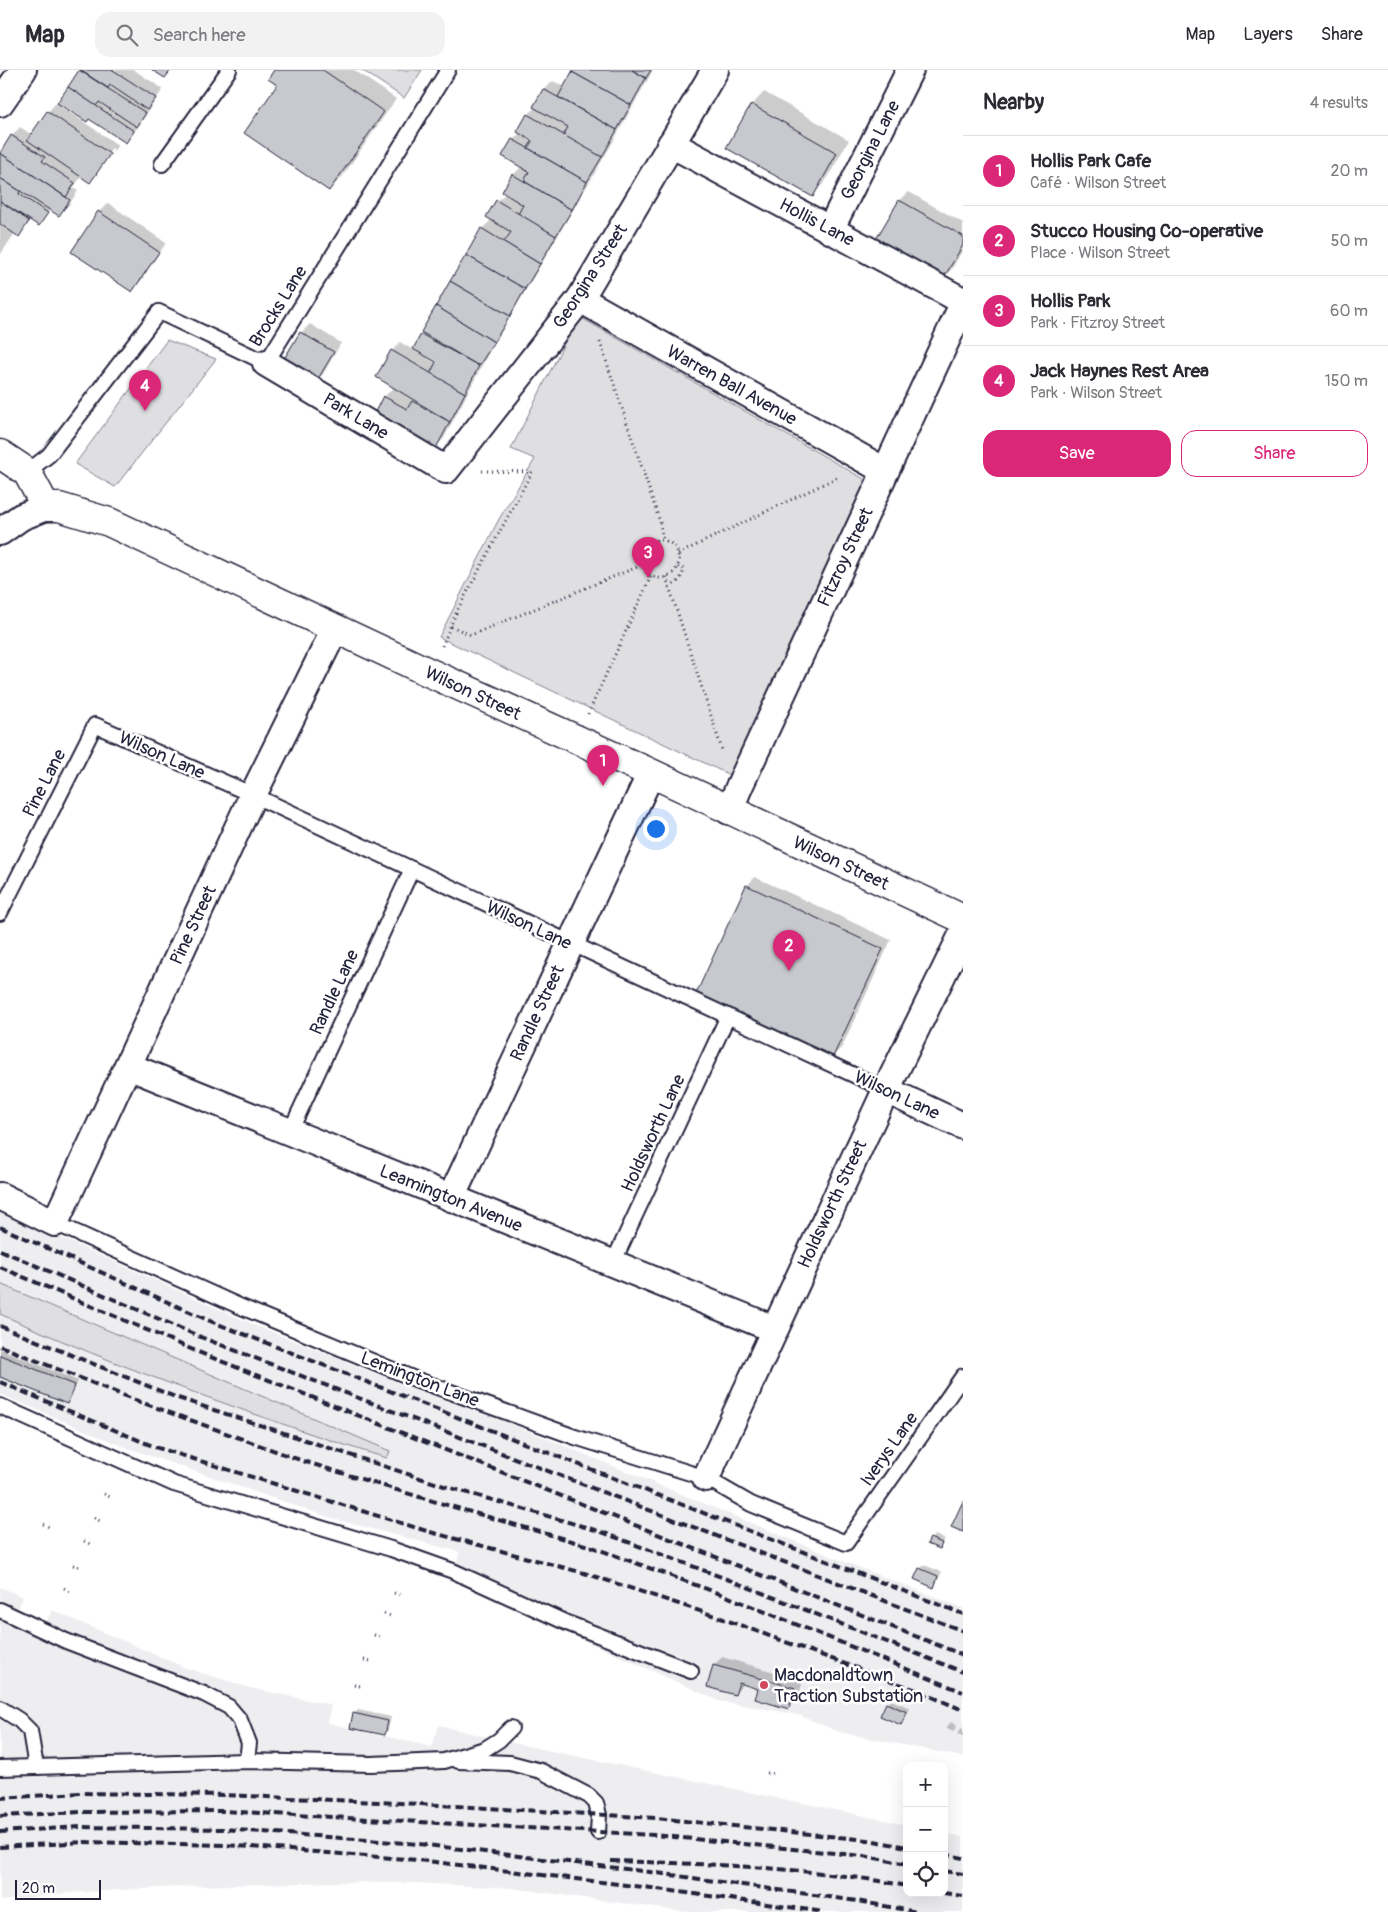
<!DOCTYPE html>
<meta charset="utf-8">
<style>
body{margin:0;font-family:Pangolin,sans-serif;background:#f2f2f3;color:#2b2b33}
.controls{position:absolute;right:15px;bottom:15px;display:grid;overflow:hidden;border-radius:10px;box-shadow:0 5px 20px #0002}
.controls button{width:45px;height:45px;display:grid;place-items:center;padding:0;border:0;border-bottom:1px solid #e1e1e2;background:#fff;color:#2b2b33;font:25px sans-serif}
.scale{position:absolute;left:15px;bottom:12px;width:86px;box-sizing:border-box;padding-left:5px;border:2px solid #22223b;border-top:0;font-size:14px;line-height:18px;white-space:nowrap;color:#22223b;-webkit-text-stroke:4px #fff;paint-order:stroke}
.you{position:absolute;left:655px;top:758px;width:18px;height:18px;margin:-12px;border:4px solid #fff;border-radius:50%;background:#1a73e8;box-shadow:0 0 0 8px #1a73e833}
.badge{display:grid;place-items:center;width:32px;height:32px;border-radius:50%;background:#db2777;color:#fff;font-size:16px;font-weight:700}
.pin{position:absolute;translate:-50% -41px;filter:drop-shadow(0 1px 2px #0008)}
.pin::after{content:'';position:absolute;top:26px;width:18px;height:15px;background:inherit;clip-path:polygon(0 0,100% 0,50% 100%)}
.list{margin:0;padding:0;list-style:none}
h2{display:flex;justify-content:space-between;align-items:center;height:65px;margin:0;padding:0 20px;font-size:21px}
h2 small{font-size:16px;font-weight:400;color:#7c7c81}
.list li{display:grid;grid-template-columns:32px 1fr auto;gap:15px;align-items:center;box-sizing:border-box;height:70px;padding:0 20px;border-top:1px solid #e1e1e2}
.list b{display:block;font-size:19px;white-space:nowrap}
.list p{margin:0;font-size:16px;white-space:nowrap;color:#7c7c81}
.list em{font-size:16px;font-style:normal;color:#7c7c81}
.actions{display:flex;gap:10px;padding:15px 20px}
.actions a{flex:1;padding:11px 0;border:1px solid #db2777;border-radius:15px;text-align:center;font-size:18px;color:#db2777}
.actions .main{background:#db2777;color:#fff}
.icon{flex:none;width:28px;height:28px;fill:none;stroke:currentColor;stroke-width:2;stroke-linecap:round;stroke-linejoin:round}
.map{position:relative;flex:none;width:963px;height:1842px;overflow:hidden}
header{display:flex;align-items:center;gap:30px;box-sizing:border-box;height:70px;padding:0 25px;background:#fff;border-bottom:1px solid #e1e1e2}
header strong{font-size:24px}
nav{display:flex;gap:28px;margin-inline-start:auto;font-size:18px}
.search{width:350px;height:45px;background:#f2f2f3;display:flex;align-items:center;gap:12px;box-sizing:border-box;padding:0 18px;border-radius:15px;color:#7c7c81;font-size:19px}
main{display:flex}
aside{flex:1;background:#fff}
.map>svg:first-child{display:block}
</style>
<header>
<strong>Map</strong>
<div class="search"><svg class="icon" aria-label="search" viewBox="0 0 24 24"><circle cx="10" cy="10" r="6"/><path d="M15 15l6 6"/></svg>Search here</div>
<nav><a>Map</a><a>Layers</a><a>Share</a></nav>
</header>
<main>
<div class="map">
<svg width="963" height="1842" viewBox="0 0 963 1842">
<rect width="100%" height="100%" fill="#fff"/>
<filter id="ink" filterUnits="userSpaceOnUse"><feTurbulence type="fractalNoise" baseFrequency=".02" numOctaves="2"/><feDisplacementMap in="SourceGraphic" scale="10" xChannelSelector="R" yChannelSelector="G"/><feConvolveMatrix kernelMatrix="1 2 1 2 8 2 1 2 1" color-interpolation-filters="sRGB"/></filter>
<g filter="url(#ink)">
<g fill="#eeeef1">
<polygon points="0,1140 252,1254 427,1324 516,1356 848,1493 963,1538 963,1687 839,1662 799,1645 719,1631 450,1510 460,1482 331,1448 119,1375 0,1324"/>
<polygon points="0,1517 23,1527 18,1539 46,1552 52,1540 186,1598 250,1618 331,1635 328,1653 432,1677 438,1655 499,1670 907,1755 907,1823 944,1823 944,1763 963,1767 963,1842 686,1842 511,1818 414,1813 337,1812 195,1816 66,1823 0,1831"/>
</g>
<g fill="#dfdfe2" stroke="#80808e">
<polygon points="362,0 422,0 404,28"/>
<polygon points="578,246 871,413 736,708 439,567 499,449 535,389 511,379"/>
<polygon points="167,270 216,289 115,417 75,394"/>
<path d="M0,1214l390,167 -3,7c-48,-14 -96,-31 -144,-48 -82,-29 -163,-60 -243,-96z"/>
</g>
<g fill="#0003" fill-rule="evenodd">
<polygon points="80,0 134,0 163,19 134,63 126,72 90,48 61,34 60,36 118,75 99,103 114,80 112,78 95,104 98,104 90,112 82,106 73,118 78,121 68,136 59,144 51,139 39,154 32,149 18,165 15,163 0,185 0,83 12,66 20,57 32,65 48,42 56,33 58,34"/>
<polygon points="275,0 354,0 396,29 342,107 329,120 279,15"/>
<path d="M575,0h78l-43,77 -123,209 -43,82 -8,9 -52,-50 10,-10 -2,-36 8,-9 13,8 69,-121 10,-10 5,-18 9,-8 7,-18 9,-9 -9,-26 7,-7 8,-18 7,-8 9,-18 9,-8 12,6zM428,286l10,6 -1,2 -10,-6z"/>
<polygon points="764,22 849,70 825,112 812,125 752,35"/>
<polygon points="909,122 963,153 963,179 952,199 943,207 878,169 900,130"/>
<polygon points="108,133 166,173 140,212 132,221 99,142"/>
<polygon points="310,254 341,273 323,304 315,312 301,263"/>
<polygon points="755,807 891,870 842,977 833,986 747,816"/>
<polygon points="0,1279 78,1311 71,1328 67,1332 0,1306"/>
<polygon points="935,1465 945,1469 939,1478 931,1469"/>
<polygon points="924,1495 942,1502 937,1512 933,1516 920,1499"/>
<polygon points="722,1587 803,1610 798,1629 789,1638 759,1618 744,1613 735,1624 714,1595"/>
<polygon points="891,1630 910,1638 905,1650 901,1654 887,1634"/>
<polygon points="358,1640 391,1647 388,1660 384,1664 354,1644"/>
<polygon points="951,1652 957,1656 953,1662 946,1658"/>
<polygon points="962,1658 963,1658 963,1666 957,1664"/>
</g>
<g fill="#c8c8cf" stroke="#22223b">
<polygon points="79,0 146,43 137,57 99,32 96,36 68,17"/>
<polygon points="80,0 113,0 156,28 147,40 110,15 108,18"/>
<polygon points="152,0 171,0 165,8"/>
<polygon points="274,0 323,0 384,42 329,121 244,63 277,15 268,9"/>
<polygon points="573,0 632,0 646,8 631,35 572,2"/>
<polygon points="632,0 651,0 646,8"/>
<polygon points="572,2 631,35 617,60 558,27"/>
<polygon points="68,17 134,61 126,73 89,49 87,52 57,33"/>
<polygon points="543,19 617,60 602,87 563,66 568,57 533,37"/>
<polygon points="751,34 837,83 813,127 726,78"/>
<polygon points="47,41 110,84 90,113 27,70"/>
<polygon points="527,44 602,87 587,112 528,78 532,71 517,62"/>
<polygon points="11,65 45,87 42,91 75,113 66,127 0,83"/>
<polygon points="512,69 587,112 572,140 524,111 529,102 502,86"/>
<polygon points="0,83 70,130 59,146 0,108"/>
<polygon points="512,104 572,140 556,166 518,144 523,135 502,122"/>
<polygon points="0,108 20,121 19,124 48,143 39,156 0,131"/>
<polygon points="496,130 556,166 540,194 504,172 511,162 486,147"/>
<polygon points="899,130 963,166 963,175 943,209 876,169"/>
<polygon points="0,131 29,151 19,167 0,154"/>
<polygon points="98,141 159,182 132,222 71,182"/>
<polygon points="481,158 540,194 525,219 466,185"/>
<polygon points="466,185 525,219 510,246 450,211"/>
<polygon points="450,211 510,246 494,272 436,236"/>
<polygon points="436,236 494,272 479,296 421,262"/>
<polygon points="300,262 334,282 315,314 281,294"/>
<polygon points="421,264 479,296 465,323 430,304 436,292 413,279"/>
<polygon points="391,280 465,323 450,352 376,307"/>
<polygon points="383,326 407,339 412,331 450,352 436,378 374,344"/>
<polygon points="746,815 883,879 833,987 696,924"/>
<polygon points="0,1285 75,1315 67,1334 0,1307"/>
<polygon points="963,1431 963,1462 951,1457"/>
<polygon points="930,1468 942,1473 940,1479 927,1474"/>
<polygon points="919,1498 938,1506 934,1518 914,1509"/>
<polygon points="713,1595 795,1618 789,1639 755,1629 758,1619 739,1613 735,1625 707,1617"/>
<polygon points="886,1633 907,1642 901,1655 880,1646"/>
<polygon points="353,1643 388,1651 385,1665 350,1658"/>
</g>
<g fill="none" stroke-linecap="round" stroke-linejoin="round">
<g stroke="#22223b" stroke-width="18">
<g id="lane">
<polyline points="162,94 229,0"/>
<polyline points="27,402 49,385 159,242 266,293 448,0"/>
<polyline points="0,843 95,655 253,725 886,1020"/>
<polyline points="290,1062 412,799"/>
<polyline points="55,1153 239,1236 415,1309 575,1367 706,1408 751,1434 846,1473 963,1306"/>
<polyline points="612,1195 728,946"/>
<polyline points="0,1336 174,1414 391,1479 453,1501 567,1553 691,1601"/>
<polyline points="0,1540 66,1571 204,1624 229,1637 240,1650 249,1673 247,1691"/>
<polyline points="0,1638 19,1650 30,1661 36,1697"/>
<polyline points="458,1691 510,1693 541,1701 589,1726 596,1733 599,1745 598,1762"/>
<polyline points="0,1698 247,1691 371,1694 444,1691 485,1679 499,1670 511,1658"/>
</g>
</g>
<g stroke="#22223b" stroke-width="30">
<g id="street">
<polyline points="0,33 23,0"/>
<polyline points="671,74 963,231"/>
<polyline points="830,160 910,0"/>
<polyline points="580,229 885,401"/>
<polyline points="266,293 446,400 580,229 715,0"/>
<polyline points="0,462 21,447 46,437"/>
<polyline points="729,741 739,717 963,234"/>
<polyline points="128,996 774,1259"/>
<polyline points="886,1020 963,1056"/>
<polyline points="0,1126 55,1153 253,725 335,559"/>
<polyline points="451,1128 651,703"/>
<polyline points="706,1408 886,1020 963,863"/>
</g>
</g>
<g stroke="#22223b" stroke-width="31">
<polyline id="secondary" points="0,384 27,402 46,437 59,437 109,452 428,602 651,703 963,849"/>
</g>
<g stroke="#22223b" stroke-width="3" stroke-dasharray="1 4" stroke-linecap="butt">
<polyline points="600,272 660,452 663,470"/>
<circle cx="660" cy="489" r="19"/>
<polyline points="678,484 838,407"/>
<polyline points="666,507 723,683"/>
<path d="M669,517c9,-4 13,-9 15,-18l-7,-2"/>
<polyline points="451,556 471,565 642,495"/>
<polyline points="442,576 457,541 532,402 482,401"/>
<polyline points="588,644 651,506"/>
<polyline points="104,1424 110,1427"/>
<polyline points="94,1448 100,1451"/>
<polyline points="43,1454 49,1457"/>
<polyline points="84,1471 90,1474"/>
<polyline points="73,1495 80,1497"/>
<polyline points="64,1518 70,1521"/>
<polyline points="394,1523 400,1525"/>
<polyline points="384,1544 391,1546"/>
<polyline points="374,1565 381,1567"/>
<polyline points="364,1590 371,1591"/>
<polyline points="354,1615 360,1616"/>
<polyline points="767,1703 774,1704"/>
</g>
<use href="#lane" stroke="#fff" stroke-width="14"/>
<use href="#street" stroke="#fff" stroke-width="26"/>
<use href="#secondary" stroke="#fff" stroke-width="28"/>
<g stroke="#22223b" stroke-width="4" stroke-dasharray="8 4" stroke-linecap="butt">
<polyline points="0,1157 210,1251 963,1544"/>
<polyline points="0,1180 203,1268 963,1561"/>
<polyline points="0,1197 198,1282 963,1585"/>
<polyline points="0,1256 175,1327 444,1416 599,1461 732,1511 963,1602"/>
<polyline points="0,1276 135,1330 303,1391 426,1429 592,1477 726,1526 963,1622"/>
<polyline points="0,1312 155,1377 430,1462 584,1503 718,1547 916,1620 963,1640"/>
<polyline points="0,1728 80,1723 225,1725 421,1734 656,1748 868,1770 907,1777"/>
<polyline points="0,1746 81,1742 223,1741 654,1765 864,1786 907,1794"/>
<polyline points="0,1762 81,1757 224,1759 419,1774 650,1802 857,1831 917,1842"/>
<polyline points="0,1777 84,1772 225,1775 418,1790 651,1818 824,1842"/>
<polyline points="944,1784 963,1788"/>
<path d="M611,1791c99,3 198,6 296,25"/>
<polyline points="944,1801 963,1804"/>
<polyline points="944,1823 963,1826"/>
</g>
</g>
</g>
<circle fill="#d1495b" stroke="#fff" stroke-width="2" cx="764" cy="1615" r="5"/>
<g text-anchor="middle" stroke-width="5" stroke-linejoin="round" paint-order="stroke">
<g font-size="18" fill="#22223b" stroke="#fff">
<text transform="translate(870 80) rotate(-63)" y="6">Georgina Lane</text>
<text transform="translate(817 152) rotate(28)" y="6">Hollis Lane</text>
<text transform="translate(590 206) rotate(-57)" y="6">Georgina Street</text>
<text transform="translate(278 236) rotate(-58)" y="6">Brocks Lane</text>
<text transform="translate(732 315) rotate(29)" y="6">Warren Ball Avenue</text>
<text transform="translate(356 346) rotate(31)" y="6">Park Lane</text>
<text transform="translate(845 487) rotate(-65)" y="6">Fitzroy Street</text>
<text transform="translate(473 623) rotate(25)" y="6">Wilson Street</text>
<text transform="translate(162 685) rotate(24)" y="6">Wilson Lane</text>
<text transform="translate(44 713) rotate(-63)" y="6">Pine Lane</text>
<text transform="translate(841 793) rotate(25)" y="6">Wilson Street</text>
<text transform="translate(193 855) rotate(-65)" y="6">Pine Street</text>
<text transform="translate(529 855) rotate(25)" y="6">Wilson Lane</text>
<text transform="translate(334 922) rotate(-65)" y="6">Randle Lane</text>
<text transform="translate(537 943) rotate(-65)" y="6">Randle Street</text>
<text transform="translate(897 1025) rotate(25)" y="6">Wilson Lane</text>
<text transform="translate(653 1063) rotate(-65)" y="6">Holdsworth Lane</text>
<text transform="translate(451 1128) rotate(22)" y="6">Leamington Avenue</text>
<text transform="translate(832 1134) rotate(-65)" y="6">Holdsworth Street</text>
<text transform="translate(420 1309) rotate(21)" y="6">Lemington Lane</text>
<text transform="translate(889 1379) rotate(-55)" y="6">Iverys Lane</text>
</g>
<g font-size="18" fill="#22223b" stroke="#fff" text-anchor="start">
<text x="774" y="1611">Macdonaldtown<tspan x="774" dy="21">Traction Substation</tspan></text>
</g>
</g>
</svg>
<div class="controls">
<button>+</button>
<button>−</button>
<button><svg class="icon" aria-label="locate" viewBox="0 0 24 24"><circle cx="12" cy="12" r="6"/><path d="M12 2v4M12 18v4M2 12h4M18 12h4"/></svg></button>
</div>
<div class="scale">20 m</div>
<div class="you"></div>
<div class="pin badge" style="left:603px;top:716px">1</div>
<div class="pin badge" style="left:789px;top:901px">2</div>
<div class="pin badge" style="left:648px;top:508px">3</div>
<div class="pin badge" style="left:145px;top:341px">4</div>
</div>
<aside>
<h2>Nearby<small>4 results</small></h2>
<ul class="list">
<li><span class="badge">1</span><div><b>Hollis Park Cafe</b><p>Café · Wilson Street</p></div><em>20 m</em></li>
<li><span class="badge">2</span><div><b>Stucco Housing Co-operative</b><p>Place · Wilson Street</p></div><em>50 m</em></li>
<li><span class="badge">3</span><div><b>Hollis Park</b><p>Park · Fitzroy Street</p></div><em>60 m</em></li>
<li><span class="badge">4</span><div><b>Jack Haynes Rest Area</b><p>Park · Wilson Street</p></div><em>150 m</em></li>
</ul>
<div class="actions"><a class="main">Save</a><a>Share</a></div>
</aside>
</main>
